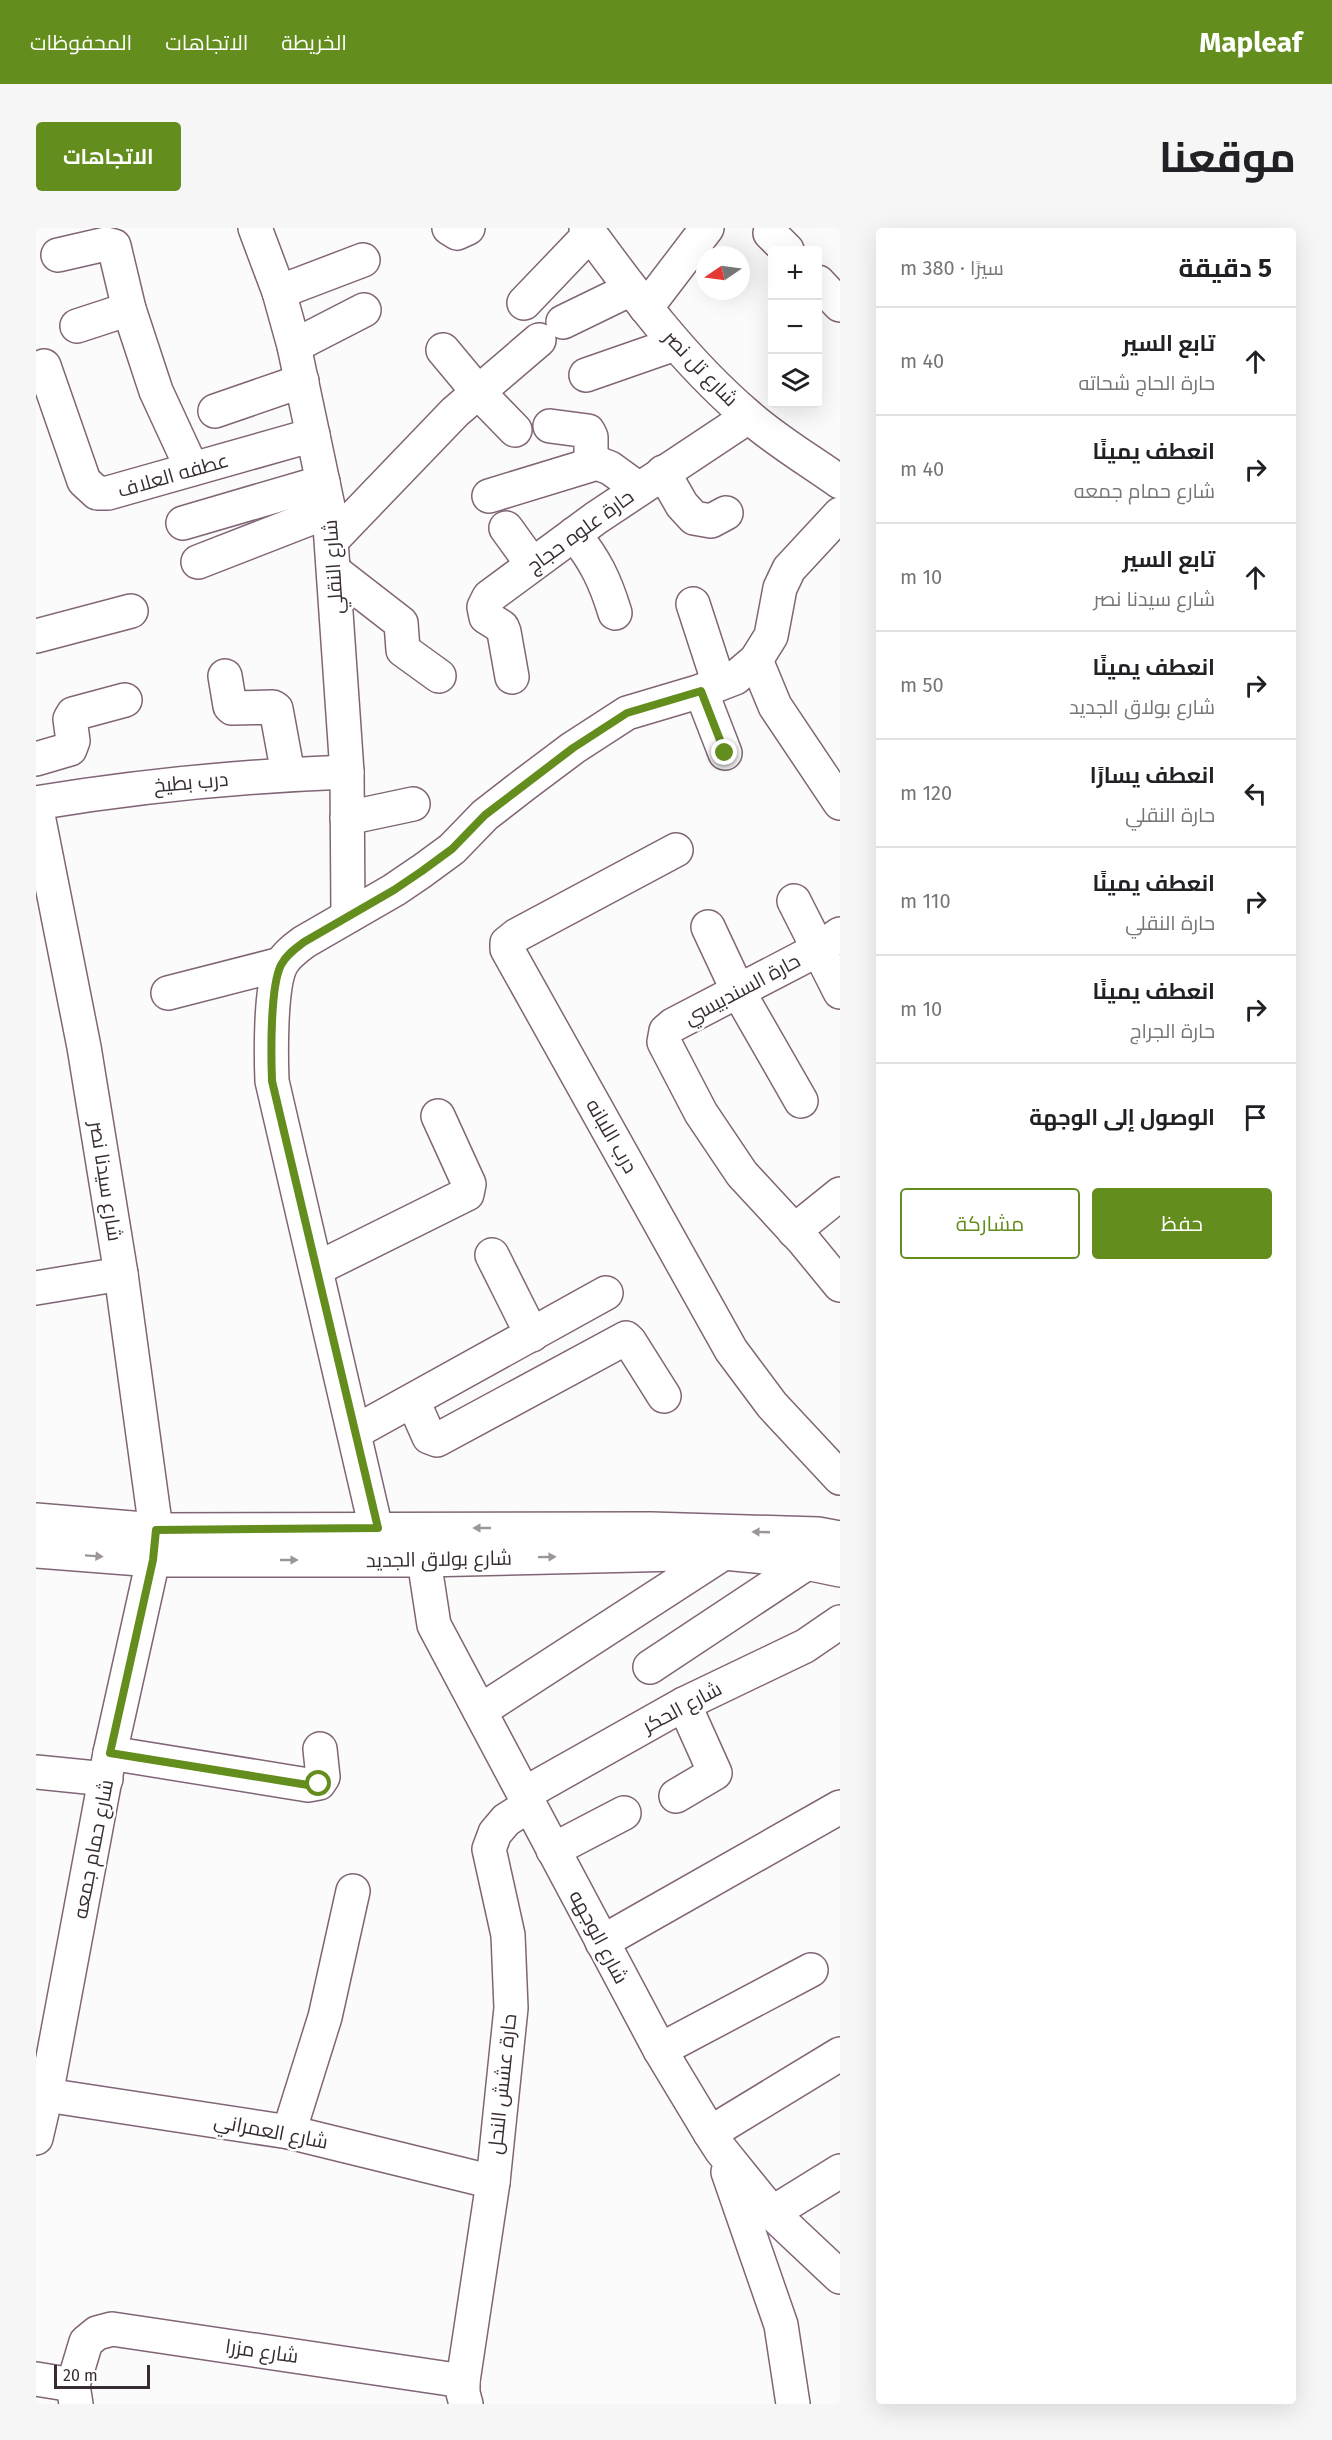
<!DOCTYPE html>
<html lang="ar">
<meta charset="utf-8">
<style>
body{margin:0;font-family:"Fira Sans",Cairo,sans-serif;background:#f6f6f6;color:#202124;direction:rtl}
.controls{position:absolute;right:18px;top:18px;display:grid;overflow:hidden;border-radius:6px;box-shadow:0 6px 24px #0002}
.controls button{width:54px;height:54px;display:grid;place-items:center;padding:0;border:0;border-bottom:2px solid #e0e0e0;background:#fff;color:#202124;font:30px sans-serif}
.compass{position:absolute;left:660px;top:18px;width:54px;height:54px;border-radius:50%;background:#fff;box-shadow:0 6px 24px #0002;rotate:257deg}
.scale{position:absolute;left:18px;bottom:15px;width:96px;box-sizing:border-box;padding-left:6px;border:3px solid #382c34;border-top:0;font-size:16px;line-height:21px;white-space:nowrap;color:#382c34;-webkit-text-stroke:4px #fff;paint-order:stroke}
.stop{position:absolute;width:18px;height:18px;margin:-14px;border:4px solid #638d1d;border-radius:50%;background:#fff}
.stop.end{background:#638d1d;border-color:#fff;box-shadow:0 2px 6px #0008}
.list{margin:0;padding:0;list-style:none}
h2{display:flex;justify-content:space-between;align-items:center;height:78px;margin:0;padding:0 24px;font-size:26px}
h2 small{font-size:20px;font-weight:400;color:#757577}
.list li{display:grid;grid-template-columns:39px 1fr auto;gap:18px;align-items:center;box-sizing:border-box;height:108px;padding:0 24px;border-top:2px solid #e0e0e0}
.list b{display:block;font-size:22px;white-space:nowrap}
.list p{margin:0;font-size:20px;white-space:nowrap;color:#757577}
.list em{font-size:20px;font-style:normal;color:#757577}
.actions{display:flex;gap:12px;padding:18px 24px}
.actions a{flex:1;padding:14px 0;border:2px solid #638d1d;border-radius:6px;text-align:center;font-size:21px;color:#638d1d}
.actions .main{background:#638d1d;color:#fff}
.icon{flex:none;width:33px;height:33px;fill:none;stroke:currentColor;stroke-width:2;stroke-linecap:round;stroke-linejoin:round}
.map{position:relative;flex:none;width:804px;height:2176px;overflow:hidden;direction:ltr;border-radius:6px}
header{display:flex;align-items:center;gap:36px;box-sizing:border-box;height:84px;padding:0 30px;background:#638d1d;color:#fff}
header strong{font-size:28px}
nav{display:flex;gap:33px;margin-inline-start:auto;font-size:21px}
.intro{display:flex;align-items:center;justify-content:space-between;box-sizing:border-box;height:144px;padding:0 36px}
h1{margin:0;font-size:42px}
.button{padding:15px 27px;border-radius:6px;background:#638d1d;color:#fff;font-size:21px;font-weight:700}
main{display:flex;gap:36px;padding:0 36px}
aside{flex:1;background:#fff;border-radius:6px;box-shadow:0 6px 24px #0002}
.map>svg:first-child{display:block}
</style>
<header>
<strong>Mapleaf</strong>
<nav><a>الخريطة</a><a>الاتجاهات</a><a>المحفوظات</a></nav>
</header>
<div class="intro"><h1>موقعنا</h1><a class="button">الاتجاهات</a></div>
<main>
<aside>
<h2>5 دقيقة<small>سيرًا · 380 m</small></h2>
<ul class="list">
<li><svg class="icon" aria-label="ahead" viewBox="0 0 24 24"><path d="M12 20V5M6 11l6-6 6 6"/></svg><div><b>تابع السير</b><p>حارة الحاج شحاته</p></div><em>40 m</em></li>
<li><svg class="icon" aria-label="right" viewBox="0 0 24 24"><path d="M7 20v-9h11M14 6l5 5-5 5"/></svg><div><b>انعطف يمينًا</b><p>شارع حمام جمعه</p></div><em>40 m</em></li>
<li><svg class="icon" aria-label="ahead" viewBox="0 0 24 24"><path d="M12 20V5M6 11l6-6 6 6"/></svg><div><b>تابع السير</b><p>شارع سيدنا نصر</p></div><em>10 m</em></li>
<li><svg class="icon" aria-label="right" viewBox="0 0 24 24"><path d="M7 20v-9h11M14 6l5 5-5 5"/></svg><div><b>انعطف يمينًا</b><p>شارع بولاق الجديد</p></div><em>50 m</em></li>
<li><svg class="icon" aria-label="left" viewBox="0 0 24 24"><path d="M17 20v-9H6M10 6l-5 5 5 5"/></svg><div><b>انعطف يسارًا</b><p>حارة النقلي</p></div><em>120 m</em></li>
<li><svg class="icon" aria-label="right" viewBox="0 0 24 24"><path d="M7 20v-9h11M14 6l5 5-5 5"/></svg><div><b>انعطف يمينًا</b><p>حارة النقلي</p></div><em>110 m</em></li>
<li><svg class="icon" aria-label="right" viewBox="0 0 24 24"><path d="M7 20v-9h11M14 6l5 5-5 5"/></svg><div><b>انعطف يمينًا</b><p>حارة الجراج</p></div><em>10 m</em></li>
<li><svg class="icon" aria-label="arrive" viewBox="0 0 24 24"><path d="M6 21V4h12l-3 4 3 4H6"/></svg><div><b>الوصول إلى الوجهة</b></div></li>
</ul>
<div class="actions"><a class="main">حفظ</a><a>مشاركة</a></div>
</aside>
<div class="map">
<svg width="804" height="2176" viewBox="0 0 804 2176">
<rect width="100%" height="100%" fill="#fbfbfb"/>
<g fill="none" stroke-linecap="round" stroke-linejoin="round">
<g stroke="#806577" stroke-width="36">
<g id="minor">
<polyline points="219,0 243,64 258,118 293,283 311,544 312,688"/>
<polyline points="413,0 421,5 432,0"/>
<path d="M550,0c49,67 98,133 161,187 28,25 62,45 93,67"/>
<polyline points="734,5 751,22"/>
<polyline points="22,27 70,16 78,18 93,81 120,163 156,241"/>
<polyline points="782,54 804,77"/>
<polyline points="243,64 327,32"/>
<polyline points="488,75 554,6"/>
<polyline points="610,80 671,0"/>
<polyline points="527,94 595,61"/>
<polyline points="41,98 93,81"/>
<polyline points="258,118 328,82"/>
<polyline points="407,122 442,164 479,202"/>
<polyline points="8,138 48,253 61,265 72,265 277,207"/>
<polyline points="550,147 639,116"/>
<polyline points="179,183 266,153"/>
<polyline points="514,198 552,203 555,209 555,236"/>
<polyline points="627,244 646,277 658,290 675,293 690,285"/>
<polyline points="453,268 561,235 574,240 603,261"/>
<polyline points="147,295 287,254"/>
<polyline points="470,300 496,336"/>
<path d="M538,306c21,26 31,46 41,79"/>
<polyline points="296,312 419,184 503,112"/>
<polyline points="162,334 293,283"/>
<polyline points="298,343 365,395 367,422 403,448"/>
<polyline points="657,376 683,456"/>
<polyline points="0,408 95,383"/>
<polyline points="720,432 739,478 804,575"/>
<polyline points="189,448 194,478 196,480 237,479 240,481 252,546"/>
<polyline points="476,449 468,404 466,399 450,389 448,379 453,369 560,290 712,189"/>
<polyline points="665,463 689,525"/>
<polyline points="0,531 34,521 37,513 34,491 37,486 89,472"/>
<path d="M0,575c103,-17 206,-27 311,-31"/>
<polyline points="0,577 48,819 85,1046 120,1302 117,1332 74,1525 10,1867 0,1910"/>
<polyline points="311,590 377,576"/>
<polyline points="640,622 481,707 471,715 471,721 695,1122 736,1177 804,1250"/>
<polyline points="758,673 804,764"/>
<polyline points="672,699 702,763 765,873"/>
<polyline points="804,706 783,721 637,797 630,803 628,814 665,885 706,946 767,1012 804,1057"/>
<polyline points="132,765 245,736"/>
<polyline points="758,1003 804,966"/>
<polyline points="456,1027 496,1107"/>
<polyline points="280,1041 431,966 433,956 402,888"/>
<polyline points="0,1060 85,1046"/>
<polyline points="377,1173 393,1209 401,1212 590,1110 594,1114 628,1168"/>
<polyline points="319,1204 570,1065"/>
<polyline points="0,1292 120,1302 615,1301 782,1306 804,1310"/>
<polyline points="0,1323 117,1332 388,1332 688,1325 751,1331 804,1342"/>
<path d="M347,1331l-111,-478c-1,-26 -2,-94 9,-116 5,-10 15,-17 23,-23l90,-52 28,-19 30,-22 33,-34 40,-31 48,-36 54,-35 74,-22 34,-13 21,-18 15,-24 9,-48 9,-19 51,-55"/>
<polyline points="388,1332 398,1397 624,1822 674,1905 685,1922 736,1985 804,2049"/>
<polyline points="614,1439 771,1335"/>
<polyline points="444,1483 688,1325"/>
<polyline points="74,1525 272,1557 283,1555 287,1549 284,1521"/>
<polyline points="0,1544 70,1551"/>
<polyline points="488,1566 648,1476 769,1418 804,1394"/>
<polyline points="640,1568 679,1545 648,1476"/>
<polyline points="517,1622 588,1585"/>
<polyline points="566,1714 804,1579"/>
<polyline points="624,1822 775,1742"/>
<polyline points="10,1867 253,1904 457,1954"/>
<polyline points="253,1904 289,1789 317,1663"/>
<polyline points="674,1905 804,1826"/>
<polyline points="692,1944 745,2097 757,2176"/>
<polyline points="736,1985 804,1943"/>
<polyline points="0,2151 37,2157"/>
<polyline points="40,2176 37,2157 50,2114 61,2105 76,2101 427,2153"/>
<polyline points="430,2176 427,2165 427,2153 457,1954 475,1780 472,1707 453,1621 459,1605 470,1592 484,1583 495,1580"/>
</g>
</g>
<use href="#minor" stroke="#fff" stroke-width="33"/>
</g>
<defs><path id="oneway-solid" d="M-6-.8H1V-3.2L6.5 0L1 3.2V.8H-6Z" transform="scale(1.5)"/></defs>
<g fill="#9c969a">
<use href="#oneway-solid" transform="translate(446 1300) rotate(-180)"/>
<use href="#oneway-solid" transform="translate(725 1304) rotate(-178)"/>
<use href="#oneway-solid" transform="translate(58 1328) rotate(4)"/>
<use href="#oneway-solid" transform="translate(511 1329) rotate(-1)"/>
<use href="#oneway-solid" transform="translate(253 1332)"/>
</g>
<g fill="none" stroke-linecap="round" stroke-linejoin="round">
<path stroke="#638d1d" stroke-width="8" d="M283,1556l-11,1 -198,-32 43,-193 3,-30 222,-2 -106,-447c-1,-26 -2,-94 9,-116 5,-10 15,-17 23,-23l90,-52 28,-19 30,-22 33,-34 88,-67 54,-35 74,-22 24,62"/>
</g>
<g text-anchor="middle" stroke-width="5" stroke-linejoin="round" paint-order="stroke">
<g font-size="20" fill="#382c34" stroke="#fff">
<text transform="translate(665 140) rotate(46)" y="7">شارع تل نصر</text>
<text transform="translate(137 247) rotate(-16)" y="7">عطفه العلاف</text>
<text transform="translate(544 303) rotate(-36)" y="7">حارة علوه حجاج</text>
<text transform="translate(297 339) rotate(-94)" y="7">شارع النقلي</text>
<text transform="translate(155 554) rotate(-5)" y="7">درب بطيخ</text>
<text transform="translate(706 761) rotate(-28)" y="7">حارة السندبيسي</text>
<text transform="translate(576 908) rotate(60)" y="7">درب اللبانه</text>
<text transform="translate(70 953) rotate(81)" y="7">شارع سيدنا نصر</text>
<text transform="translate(403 1331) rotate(-1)" y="7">شارع بولاق الجديد</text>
<text transform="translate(646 1479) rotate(-28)" y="7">شارع الحكر</text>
<text transform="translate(57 1621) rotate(-79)" y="7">شارع حمام جمعه</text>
<text transform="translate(563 1709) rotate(62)" y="7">شارع الوجهه</text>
<text transform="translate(466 1856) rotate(-84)" y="7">حارة عشش النحل</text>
<text transform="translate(235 1903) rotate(11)" y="7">شارع العمراني</text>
<text transform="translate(226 2123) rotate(8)" y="7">شارع مزرا</text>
</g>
</g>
</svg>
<div class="controls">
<button>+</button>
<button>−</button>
<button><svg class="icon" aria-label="layers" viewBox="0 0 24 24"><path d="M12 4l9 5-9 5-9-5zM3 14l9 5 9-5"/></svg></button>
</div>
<svg class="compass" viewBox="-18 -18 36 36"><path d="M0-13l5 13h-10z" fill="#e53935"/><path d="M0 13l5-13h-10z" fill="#757577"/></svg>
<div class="scale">20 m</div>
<div class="stop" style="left:283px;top:1556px"></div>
<div class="stop end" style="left:689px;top:525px"></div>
</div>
</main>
